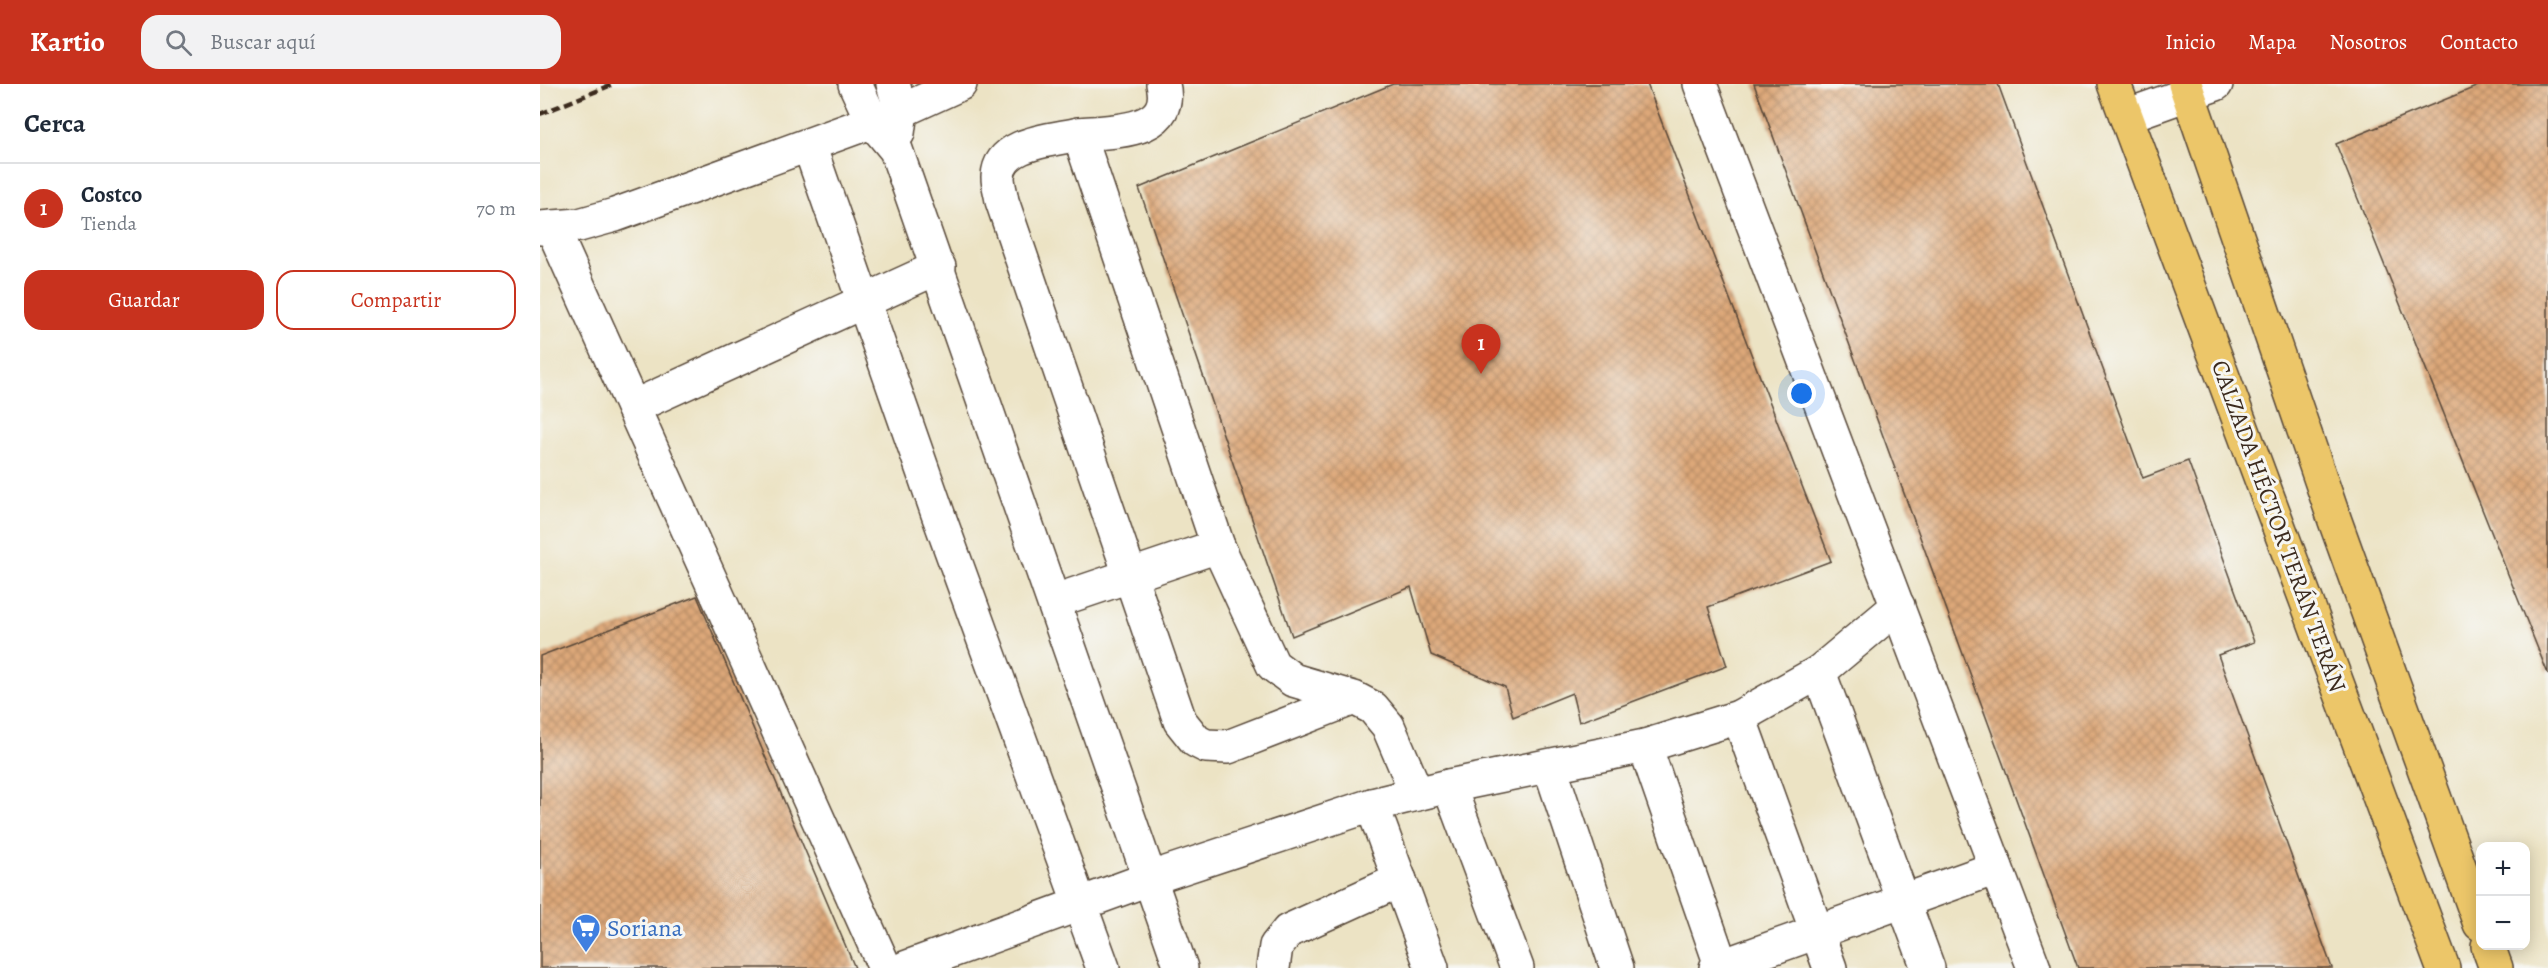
<!DOCTYPE html>
<html lang="es">
<meta charset="utf-8">
<style>
body{margin:0;font-family:Alegreya,serif;background:#f2f2f3;color:#1f2937}
.controls{position:absolute;right:18px;bottom:18px;display:grid;overflow:hidden;border-radius:12px;box-shadow:0 3px 15px #0003}
.controls button{width:54px;height:54px;display:grid;place-items:center;padding:0;border:0;border-bottom:2px solid #e0e1e3;background:#fff;color:#1f2937;font:30px sans-serif}
.you{position:absolute;left:1262px;top:310px;width:21px;height:21px;margin:-15px;border:4px solid #fff;border-radius:50%;background:#1a73e8;box-shadow:0 0 0 9px #1a73e833}
.badge{display:grid;place-items:center;width:39px;height:39px;border-radius:50%;background:#c8321e;color:#fff;font-size:20px;font-weight:700}
.pin{position:absolute;translate:-50% -50px;filter:drop-shadow(0 2px 3px #0008)}
.pin::after{content:'';position:absolute;top:32px;width:21px;height:18px;background:inherit;clip-path:polygon(0 0,100% 0,50% 100%)}
.list{margin:0;padding:0;list-style:none}
h2{display:flex;justify-content:space-between;align-items:center;height:78px;margin:0;padding:0 24px;font-size:26px}
h2 small{font-size:20px;font-weight:400;color:#747a83}
.list li{display:grid;grid-template-columns:39px 1fr auto;gap:18px;align-items:center;box-sizing:border-box;height:90px;padding:0 24px;border-top:2px solid #e0e1e3}
.list b{display:block;font-size:22px;white-space:nowrap}
.list p{margin:0;font-size:20px;white-space:nowrap;color:#747a83}
.list em{font-size:20px;font-style:normal;color:#747a83}
.actions{display:flex;gap:12px;padding:18px 24px}
.actions a{flex:1;padding:14px 0;border:2px solid #c8321e;border-radius:18px;text-align:center;font-size:21px;color:#c8321e}
.actions .main{background:#c8321e;color:#fff}
.icon{flex:none;width:33px;height:33px;fill:none;stroke:currentColor;stroke-width:2;stroke-linecap:round;stroke-linejoin:round}
.map{position:relative;flex:none;width:2008px;height:884px;overflow:hidden}
header{display:flex;align-items:center;gap:36px;box-sizing:border-box;height:84px;padding:0 30px;background:#c8321e;color:#fff}
header strong{font-size:28px}
nav{display:flex;gap:33px;margin-inline-start:auto;font-size:21px}
.search{width:420px;height:54px;background:#f2f2f3;display:flex;align-items:center;gap:15px;box-sizing:border-box;padding:0 21px;border-radius:18px;color:#747a83;font-size:22px}
main{display:flex}
aside{flex:1;background:#fff}
.map>svg:first-child{display:block}
</style>
<header>
<strong>Kartio</strong>
<div class="search"><svg class="icon" aria-label="search" viewBox="0 0 24 24"><circle cx="10" cy="10" r="6"/><path d="M15 15l6 6"/></svg>Buscar aquí</div>
<nav><a>Inicio</a><a>Mapa</a><a>Nosotros</a><a>Contacto</a></nav>
</header>
<main>
<aside>
<h2>Cerca<small></small></h2>
<ul class="list">
<li><span class="badge">1</span><div><b>Costco</b><p>Tienda</p></div><em>70 m</em></li>
</ul>
<div class="actions"><a class="main">Guardar</a><a>Compartir</a></div>
</aside>
<div class="map">
<svg width="2008" height="884" viewBox="0 0 2008 884">
<defs>
<pattern id="building-cross-hatch" width="8" height="8" patternUnits="userSpaceOnUse" patternTransform="scale(1.5)"><rect width="8" height="8" fill="#dda879"/><path d="M0 0l8 8M0 8l8-8" fill="none" stroke="#b48963"/></pattern>
</defs>
<rect width="100%" height="100%" fill="#f6f6f2"/>
<filter id="ink" filterUnits="userSpaceOnUse"><feTurbulence type="fractalNoise" baseFrequency=".0167" numOctaves="2"/><feDisplacementMap in="SourceGraphic" scale="12" xChannelSelector="R" yChannelSelector="G"/><feConvolveMatrix kernelMatrix="1 2 1 2 8 2 1 2 1" color-interpolation-filters="sRGB"/></filter>
<filter id="wash" filterUnits="userSpaceOnUse"><feTurbulence type="fractalNoise" baseFrequency=".008" numOctaves="4" result="noise"/><feDisplacementMap in="SourceGraphic" scale="24" xChannelSelector="R" yChannelSelector="G"/><feGaussianBlur stdDeviation="1.35" result="paint"/><feColorMatrix in="noise" values="0 0 0 0 0 0 0 0 0 0 0 0 0 0 0 0 0 1.4 0 .05"/><feComposite in="paint" operator="in"/></filter>
<g filter="url(#wash)">
<rect width="100%" height="100%" fill="#ece3c4"/>
<g id="blocks">
<g fill="url(#building-cross-hatch)">
<polygon points="853,0 1107,0 1291,477 1168,523 1187,582 1039,638 1032,609 973,633 965,603 891,571 871,503 752,552 599,104"/>
<polygon points="1214,0 1458,0 1603,394 1648,377 1714,558 1678,571 1792,884 1538,884"/>
<polygon points="1943,0 2008,0 2008,590 1796,60"/>
<polygon points="157,512 315,884 0,884 0,572"/>
</g>
</g>
</g>
<g filter="url(#ink)">
<use href="#blocks" fill-opacity="0" stroke="#564637" stroke-width="1.5"/>
<g fill="none" stroke-linecap="round" stroke-linejoin="round">
<g stroke="#564637" stroke-width="36">
<g id="minor">
<polyline points="315,0 332,37 356,66 641,884"/>
<polyline points="353,0 361,27 358,49"/>
<polyline points="1160,0 1494,884"/>
<polyline points="1586,32 1676,0"/>
<path d="M539,50c32,-3 96,0 84,-50"/>
<polyline points="269,61 398,430 563,884"/>
<polyline points="12,143 345,884"/>
<polyline points="0,144 39,141 75,131 361,27 420,0"/>
<polyline points="93,323 399,183"/>
<polyline points="515,517 678,462"/>
<polyline points="1279,588 1388,884"/>
<path d="M814,614l-126,49 -22,-1 -10,-5 -16,-20 -178,-520c-1,-8 -4,-16 -4,-24 1,-35 55,-37 81,-43l139,412 55,119 20,15 61,18 19,10 15,18 29,68"/>
<polyline points="1199,633 1290,884"/>
<polyline points="1105,662 1182,884"/>
<polyline points="1010,683 1077,884"/>
<polyline points="909,702 977,884"/>
<polyline points="832,721 892,884"/>
<polyline points="365,884 611,794 832,721 909,702 1105,662 1199,633 1279,588 1358,522"/>
<polyline points="733,884 736,862 748,847 860,796"/>
<polyline points="1176,884 1456,784"/>
</g>
</g>
<g stroke="#564637" stroke-width="36">
<g id="major">
<polyline points="1574,0 1903,884"/>
<polyline points="1645,0 1795,437 1940,840"/>
<polyline points="1948,862 1956,884"/>
</g>
</g>
<use href="#minor" stroke="#fff" stroke-width="33"/>
<use href="#major" stroke="#ecc669" stroke-width="33"/>
<polyline stroke="#3b2a1e" stroke-width="4.5" stroke-dasharray="9 4.5" stroke-linecap="butt" points="0,30 74,0"/>
</g>
</g>
<defs>
<g id="supermarket-pin" transform="scale(1.5)"><path d="M0 17L-7.5 6A9.5 9.5 0 1 1 7.5 6Z" fill="#3f7fe0" stroke="#f6f6f2"/><path d="M-6-5.5h2.5l.6 2H6L4.5 2H-2.5L-4.4-4H-6ZM-1.5 3.2a1.3 1.3 0 1 0 .1 0ZM3 3.2a1.3 1.3 0 1 0 .1 0Z" fill="#fff"/></g>
</defs>
<g fill-rule="evenodd">
<use href="#supermarket-pin" x="46" y="844"/>
</g>
<g text-anchor="middle" stroke-width="6" stroke-linejoin="round" paint-order="stroke">
<g font-size="24" fill="#3b2a1e" stroke="#f6f6f2">
<text transform="translate(1739 442) rotate(70)" y="8">CALZADA HÉCTOR TERÁN TERÁN</text>
</g>
<g font-size="24" fill="#366cbe" stroke="#f6f6f2" text-anchor="start">
<text x="67" y="852">Soriana</text>
</g>
</g>
</svg>
<div class="controls">
<button>+</button>
<button>−</button>
</div>
<div class="you"></div>
<div class="pin badge" style="left:941px;top:290px">1</div>
</div>
</main>
